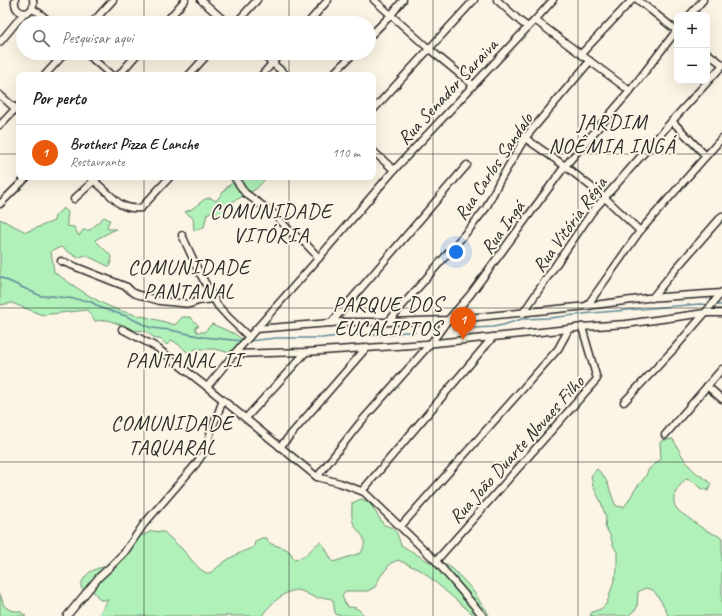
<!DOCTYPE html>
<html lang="pt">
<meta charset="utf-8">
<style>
body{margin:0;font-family:Caveat,sans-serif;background:#f2f2f2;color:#202124}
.controls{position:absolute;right:12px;top:12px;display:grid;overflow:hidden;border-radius:8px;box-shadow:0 4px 16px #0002}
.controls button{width:36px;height:36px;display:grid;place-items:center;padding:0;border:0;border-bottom:1px solid #e0e0e0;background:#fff;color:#202124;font:20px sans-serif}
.you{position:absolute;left:456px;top:252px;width:14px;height:14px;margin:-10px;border:3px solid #fff;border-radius:50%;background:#1a73e8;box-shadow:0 0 0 6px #1a73e833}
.badge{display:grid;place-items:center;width:26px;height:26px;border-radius:50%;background:#ea580c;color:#fff;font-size:13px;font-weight:700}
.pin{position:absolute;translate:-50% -33px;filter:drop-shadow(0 1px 2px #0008)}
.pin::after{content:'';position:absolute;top:21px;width:14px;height:12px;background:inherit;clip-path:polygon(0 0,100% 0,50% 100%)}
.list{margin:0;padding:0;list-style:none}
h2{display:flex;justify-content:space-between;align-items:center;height:52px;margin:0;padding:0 16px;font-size:17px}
h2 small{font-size:13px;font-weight:400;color:#757577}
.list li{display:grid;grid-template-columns:26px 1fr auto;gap:12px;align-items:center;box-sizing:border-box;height:56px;padding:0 16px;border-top:1px solid #e0e0e0}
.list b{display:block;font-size:15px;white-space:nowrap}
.list p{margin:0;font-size:13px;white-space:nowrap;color:#757577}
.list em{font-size:13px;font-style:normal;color:#757577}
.icon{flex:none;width:22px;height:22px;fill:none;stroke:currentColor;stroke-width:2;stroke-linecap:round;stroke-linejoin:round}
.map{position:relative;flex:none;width:722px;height:616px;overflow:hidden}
.search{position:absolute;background:#fff;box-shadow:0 4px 16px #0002;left:16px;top:16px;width:360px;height:44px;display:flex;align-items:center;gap:10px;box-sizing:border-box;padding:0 14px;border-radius:22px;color:#757577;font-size:15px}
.panel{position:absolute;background:#fff;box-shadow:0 4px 16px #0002;left:16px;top:72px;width:360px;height:108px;border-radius:8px}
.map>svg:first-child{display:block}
</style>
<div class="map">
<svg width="722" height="616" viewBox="0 0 722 616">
<rect width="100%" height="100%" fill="#fcf5e5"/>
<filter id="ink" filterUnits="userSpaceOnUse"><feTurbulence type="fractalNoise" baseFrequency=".025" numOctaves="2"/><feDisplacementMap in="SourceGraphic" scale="8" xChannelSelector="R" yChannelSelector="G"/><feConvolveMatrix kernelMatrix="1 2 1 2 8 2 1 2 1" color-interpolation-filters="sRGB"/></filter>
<g filter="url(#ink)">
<g fill="#b0f1b9" stroke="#6e8e72">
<polygon points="241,177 267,177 256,189 223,207 224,214 218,217 214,210 207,214 204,227 194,231 193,218 185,212 192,209 205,199 211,198 216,201 228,186"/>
<path d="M63,208l5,4 -1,8v6l7,1 5,9 4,-6h7l14,-13 6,3 -3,6 1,3h8l-21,11 17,17 -2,10 -25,-12 -7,3 -17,-11 -10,4 3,21c20,14 43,31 67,39 18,5 36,8 54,14l7,-8h8l9,9 -4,1 2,5h7l8,-8 23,10 10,8 -11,12 -19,-5h-20l-6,5 -7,-7 -10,-7 -5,5 -7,-6h-4l-11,-8 -11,-1 -26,-10 -13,1 -8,-11 -45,5 -30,-12 -12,2v-86l26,13 28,-11 1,-5z"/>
<path d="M673,439c7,13 13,26 25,35 5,3 9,6 13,10l-3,7 -8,-3 -6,-6 -8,-3c-8,8 -17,19 -9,30 3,4 9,7 13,10 9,8 20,14 32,18v79h-54c-1,-6 -10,-20 -15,-26l-8,-2 -7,4 -1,16 -9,8h-38l2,-4 9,-3 6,-6 10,-32v-19l-4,-7 -3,-10 -5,-8 1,-9 -5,-16 -8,-16 -2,-10 6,-7c13,11 12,23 19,37l8,1 5,-7 5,-9 11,-14 4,-8 12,-10 -1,-17 4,-2z"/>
<path d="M361,499l8,3 15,23c13,3 13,8 17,20l30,18 14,1 8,5 18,19 5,7 4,7 6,7 3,7h-14l-53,-45 -24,-11 -7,3 -11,14 -5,10 -7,4h-23l-3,5 3,7 3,4c10,0 11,3 17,9l-28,-1 -2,-2 -2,-13c-2,-1 -4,-2 -6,-2 -4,-1 -8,1 -13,-1 -6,-2 -10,-6 -17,-7 -12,0 -30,17 -35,26h-164l10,-16h-8l-6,-8c-5,-1 -13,0 -13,-6 1,-7 7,-14 13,-16 5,-3 10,-2 14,-6 11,-8 17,-22 29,-28 3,-2 3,-1 6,-1 3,-1 6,-3 9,-4 4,0 8,1 12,1 7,7 13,12 20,19 5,5 17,23 25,22 4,-1 7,-5 10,-7 11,-9 22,-14 35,-19l1,-6 7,-3h5l1,4c8,6 22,3 25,16 12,4 18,-12 28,-16l3,4 9,16 28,-9c9,-17 -2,-17 -8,-31 -2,-6 -1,-13 -1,-19z"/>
<polygon points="0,594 4,606 10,610 21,612 26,616 0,616"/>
</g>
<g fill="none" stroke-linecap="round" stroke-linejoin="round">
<g stroke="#608b9a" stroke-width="1.5">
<polyline points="0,277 41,296 52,296 90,301 101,308 126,316 151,328 170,330 203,337 243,341"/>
<polyline points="714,305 722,305"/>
<polyline points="454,329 493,327 503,325 522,319 550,318 592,313 700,304 710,305"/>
<polyline points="248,341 276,338 322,338 346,335 390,335 404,332 415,332"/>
</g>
<g stroke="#2b2b2b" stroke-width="9">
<g id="minor">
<path d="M15,0c-2,17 21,17 18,0"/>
<polyline points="201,0 227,23"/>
<polyline points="374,0 428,48 473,85"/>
<polyline points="497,0 521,22 528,27"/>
<polyline points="638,0 677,31"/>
<polyline points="32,9 38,12 51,23"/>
<polyline points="690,15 703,0"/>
<polyline points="535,20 630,91"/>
<polyline points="92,23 113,0"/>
<polyline points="165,23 185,0"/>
<polyline points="236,23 257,0"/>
<polyline points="308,23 328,0"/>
<polyline points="369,37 391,15 403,0"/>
<polyline points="0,42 24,13"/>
<polyline points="86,53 111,75"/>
<polyline points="261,53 286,75"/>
<polyline points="707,53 722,64"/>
<polyline points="581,54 632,0"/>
<polyline points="45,75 65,53"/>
<polyline points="119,75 138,53"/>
<polyline points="189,75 209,53"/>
<polyline points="262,75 281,53"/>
<polyline points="332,75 354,53"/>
<polyline points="0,95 19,112"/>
<polyline points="373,110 474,0"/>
<polyline points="672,121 706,156"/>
<polyline points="0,125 19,105"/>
<polyline points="525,138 565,166 604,197 640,231"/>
<polyline points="373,151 394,170"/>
<path d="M90,177l30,27c7,4 13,5 21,4l29,-31"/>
<polyline points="234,177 245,193 274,214 291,232 306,244 319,258"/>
<polyline points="74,199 98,177"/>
<polyline points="0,204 27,177"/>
<polyline points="182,235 198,270 218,306 229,318 249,337"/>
<polyline points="61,261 127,287 131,291 136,294 160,301 190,304 198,301 213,299"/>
<polyline points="652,298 673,272 722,216"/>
<polyline points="587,306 640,231 722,138"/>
<polyline points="523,313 592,212 672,121 722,66"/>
<polyline points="388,322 471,227 486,208 499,182 525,138 590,61"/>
<polyline points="331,323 467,165"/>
<polyline points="122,329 156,347 207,387 317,477 340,483 364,492 436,561 483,616"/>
<polyline points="256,329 343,322 388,322 448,320 587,306 647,298 722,293"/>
<polyline points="234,354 306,352 426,344 569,329 582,327 626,324 705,313 722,313"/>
<polyline points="707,386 722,399"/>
<polyline points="207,387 234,354 311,267 394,170 528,27 535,20 553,0"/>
<polyline points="624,402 673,350 705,313 722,292"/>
<polyline points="246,418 306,352"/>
<polyline points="665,435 722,369"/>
<polyline points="280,447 367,347"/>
<polyline points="317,477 359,424 431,343 448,320 470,295 565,166 630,91 677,30"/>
<polyline points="362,491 493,337"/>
<polyline points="401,526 558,349 569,329"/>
<polyline points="436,561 597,379 582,327"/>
<polyline points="67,616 99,577 110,567 124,553 144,524 196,464 206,449 210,434 223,400"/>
</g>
</g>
<use href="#minor" stroke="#fcf5e5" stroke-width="6"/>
</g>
</g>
<path fill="none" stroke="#2b2b2b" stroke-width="1" stroke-opacity="0.55" d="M144,0v23M289,0v23M433,0v616M578,0v616M144,53v22M289,53v22M0,154h19M373,154h349M144,177v439M289,177v439M0,308h722M0,462h722"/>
<g text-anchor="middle" stroke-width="4" stroke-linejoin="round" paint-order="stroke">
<g font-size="19" fill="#2b2b2b" stroke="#fcf5e5">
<text transform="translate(447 91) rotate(-47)" y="7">Rua Senador Saraiva</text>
<text transform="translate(493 166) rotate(-56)" y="7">Rua Carlos Sandalo</text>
<text transform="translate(569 224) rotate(-54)" y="7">Rua Vitória Régia</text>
<text transform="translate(502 227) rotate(-54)" y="7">Rua Ingá</text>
<text transform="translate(516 449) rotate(-48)" y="7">Rua João Duarte Novaes Filho</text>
</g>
<g font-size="21" letter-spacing="1" fill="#2b2b2b" stroke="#fcf5e5">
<text x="612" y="129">JARDIM<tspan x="612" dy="24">NOÊMIA INGÁ</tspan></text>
<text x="271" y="218">COMUNIDADE<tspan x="271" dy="24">VITÓRIA</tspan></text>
<text x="189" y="274">COMUNIDADE<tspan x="189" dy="24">PANTANAL</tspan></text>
<text x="388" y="311">PARQUE DOS<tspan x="388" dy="24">EUCALIPTOS</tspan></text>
<text x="184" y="367">PANTANAL II</text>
<text x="172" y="430">COMUNIDADE<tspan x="172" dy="24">TAQUARAL</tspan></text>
</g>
</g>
</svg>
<div class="controls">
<button>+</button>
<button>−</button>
</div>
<div class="you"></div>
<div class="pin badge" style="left:463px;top:340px">1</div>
<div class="search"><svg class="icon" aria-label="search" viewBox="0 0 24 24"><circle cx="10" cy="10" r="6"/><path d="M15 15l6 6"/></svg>Pesquisar aqui</div>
<section class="panel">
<h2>Por perto<small></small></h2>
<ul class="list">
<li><span class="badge">1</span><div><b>Brothers Pizza E Lanche</b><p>Restaurante</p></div><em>110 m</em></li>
</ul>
</section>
</div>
